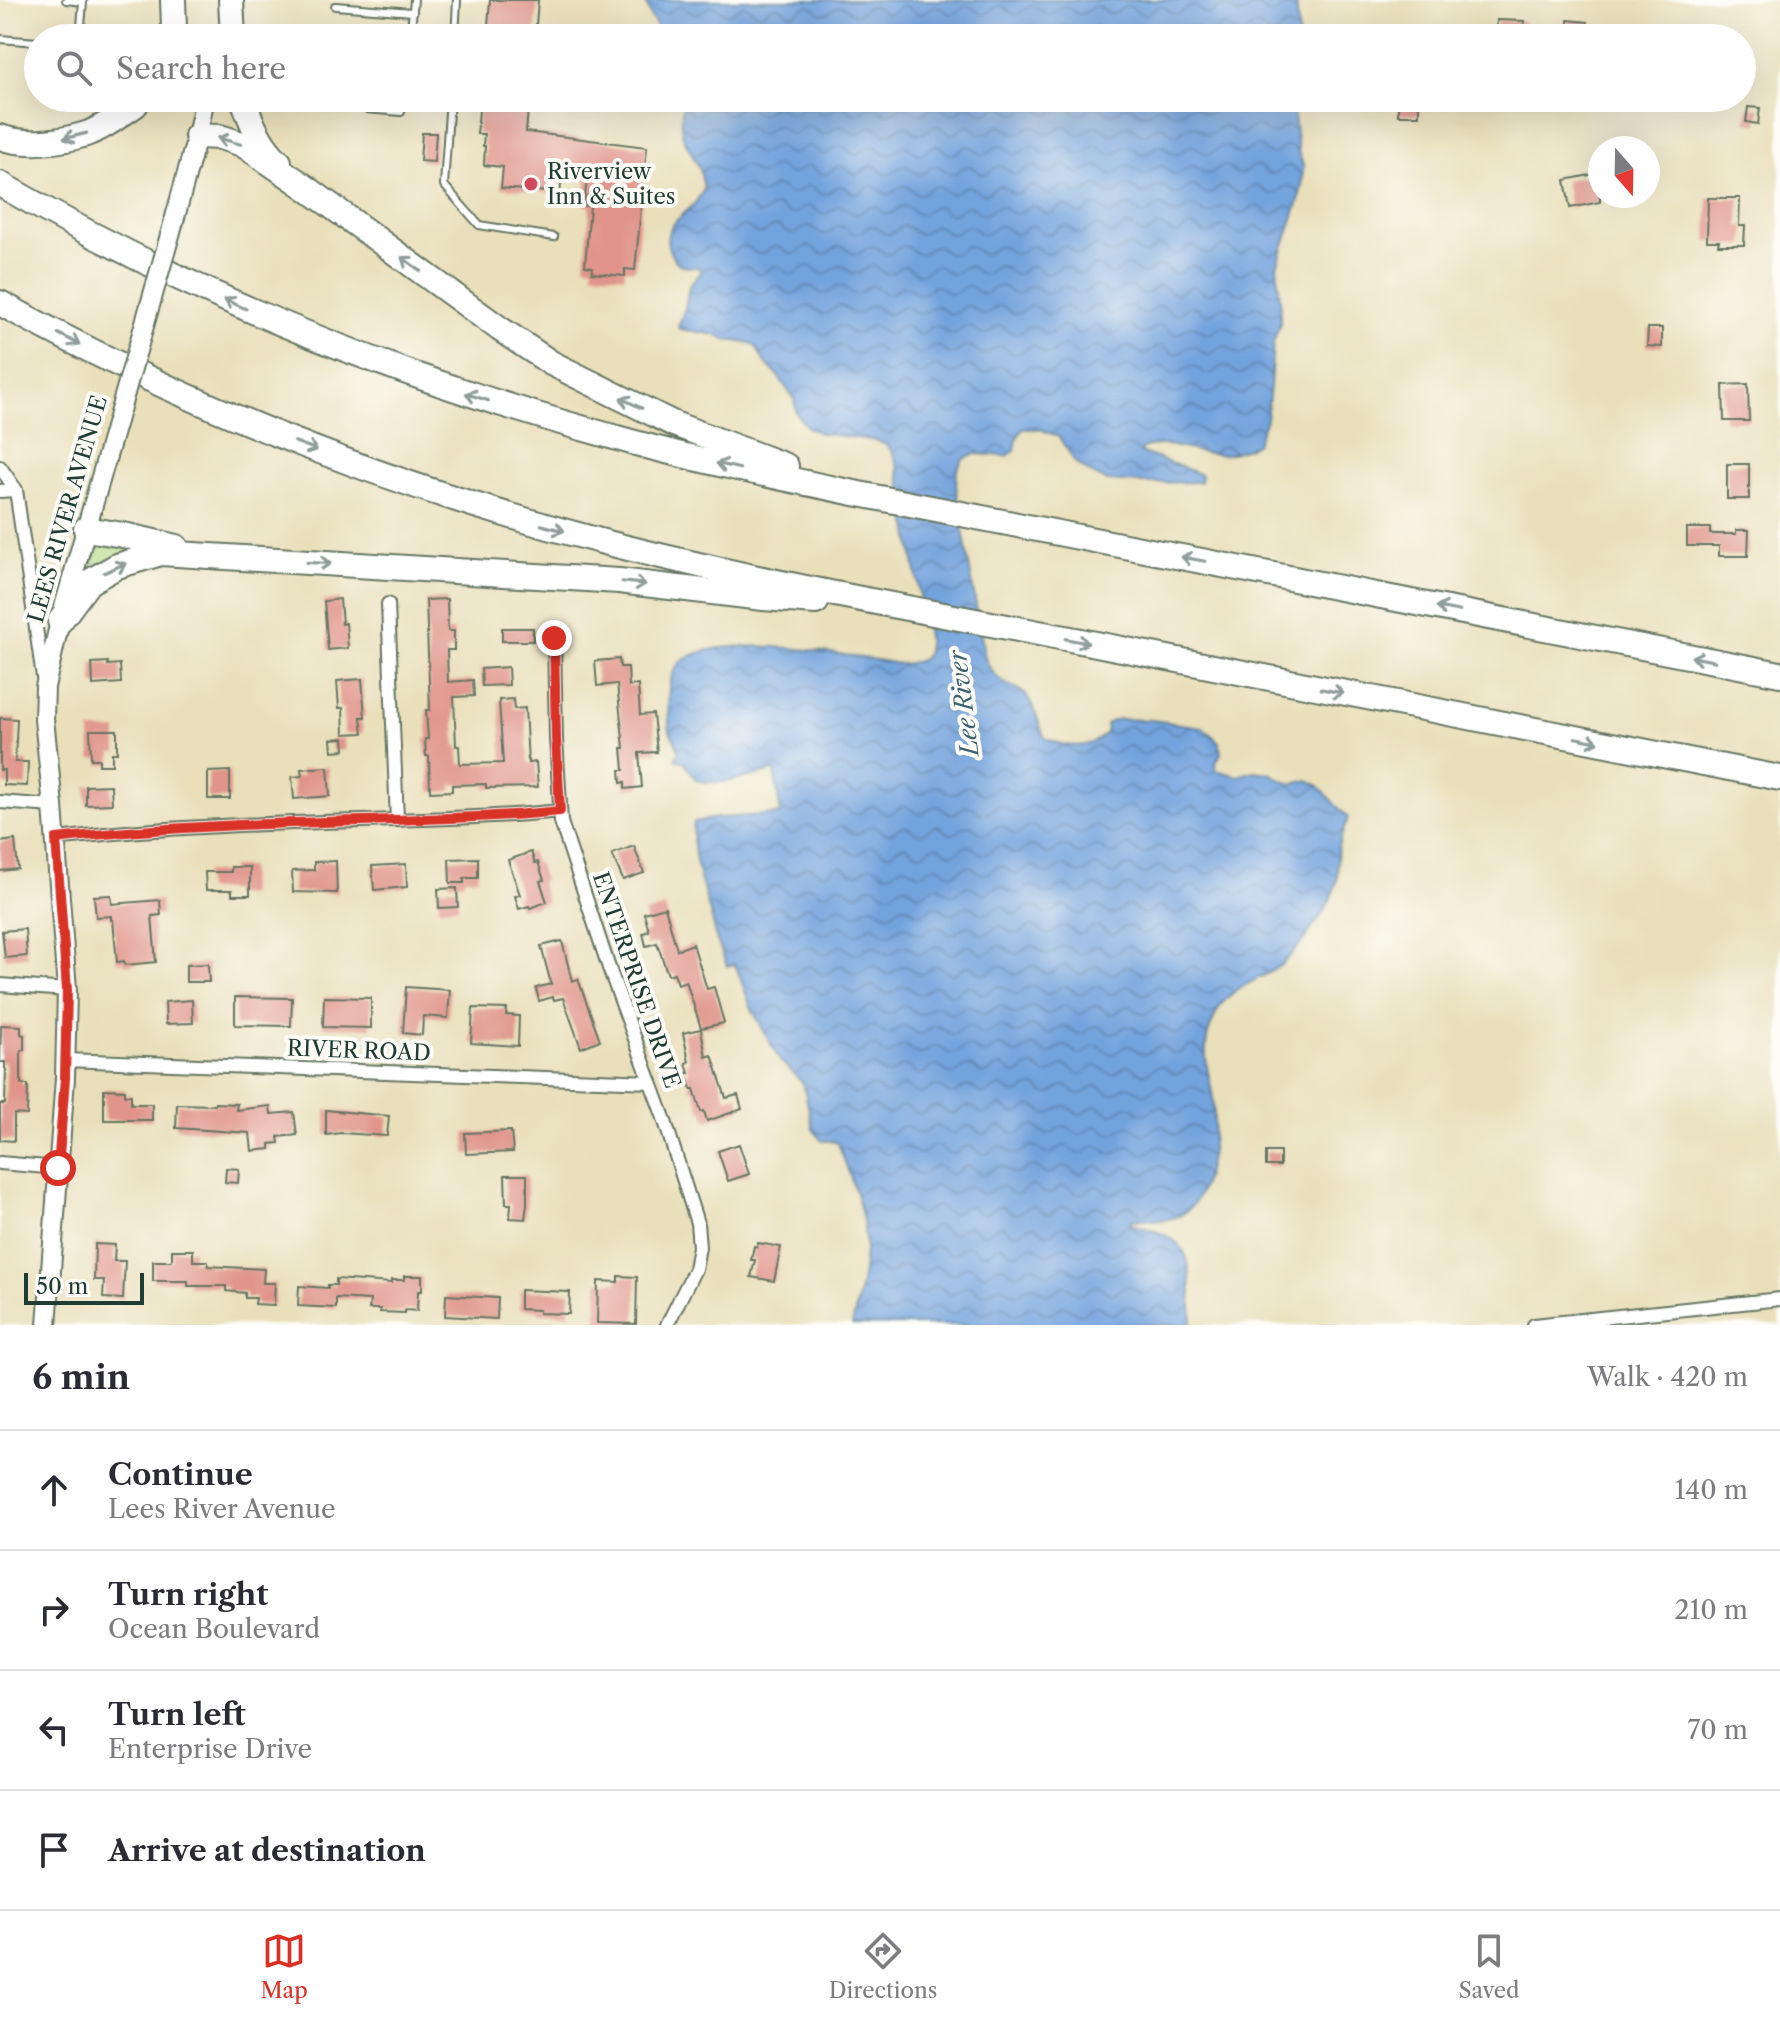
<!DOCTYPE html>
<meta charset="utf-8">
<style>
body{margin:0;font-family:"Libre Caslon Text",serif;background:#f2f2f3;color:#2b2b33}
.compass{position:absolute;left:1588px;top:136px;width:72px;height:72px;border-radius:50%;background:#fff;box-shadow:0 8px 32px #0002;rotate:160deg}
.scale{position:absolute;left:24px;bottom:20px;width:120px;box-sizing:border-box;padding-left:8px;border:4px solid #1f3d34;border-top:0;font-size:22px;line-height:28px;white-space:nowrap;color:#1f3d34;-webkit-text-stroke:6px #fdfcf7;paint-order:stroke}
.stop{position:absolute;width:24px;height:24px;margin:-18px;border:6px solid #d93025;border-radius:50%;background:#fff}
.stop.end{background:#d93025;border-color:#fff;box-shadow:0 2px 8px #0008}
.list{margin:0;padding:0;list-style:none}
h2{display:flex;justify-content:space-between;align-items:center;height:104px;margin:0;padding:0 32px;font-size:34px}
h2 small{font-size:26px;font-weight:400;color:#7c7c81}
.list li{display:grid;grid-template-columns:52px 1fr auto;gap:24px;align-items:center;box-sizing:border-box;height:120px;padding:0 32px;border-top:2px solid #e1e1e2}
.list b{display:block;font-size:30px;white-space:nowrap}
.list p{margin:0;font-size:26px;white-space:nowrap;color:#7c7c81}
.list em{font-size:26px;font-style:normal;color:#7c7c81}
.icon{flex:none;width:44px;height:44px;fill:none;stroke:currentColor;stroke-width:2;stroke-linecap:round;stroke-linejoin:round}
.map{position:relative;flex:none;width:1780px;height:1325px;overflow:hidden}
.search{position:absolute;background:#fff;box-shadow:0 8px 32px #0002;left:24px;right:24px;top:24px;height:88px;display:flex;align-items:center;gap:20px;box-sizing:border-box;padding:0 28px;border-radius:44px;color:#7c7c81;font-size:30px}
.sheet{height:584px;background:#fff}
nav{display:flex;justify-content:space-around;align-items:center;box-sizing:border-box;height:112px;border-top:2px solid #e1e1e2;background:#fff;font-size:22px;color:#7c7c81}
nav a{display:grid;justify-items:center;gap:4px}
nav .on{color:#d93025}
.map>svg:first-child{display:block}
</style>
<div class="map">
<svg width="1780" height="1325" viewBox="0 0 1780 1325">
<defs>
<pattern id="water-waves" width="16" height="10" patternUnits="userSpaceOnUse" patternTransform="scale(2)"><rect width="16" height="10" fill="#73a3dd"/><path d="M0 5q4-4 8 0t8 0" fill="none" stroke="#5e86b4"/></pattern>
</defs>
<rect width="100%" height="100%" fill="#fdfcf7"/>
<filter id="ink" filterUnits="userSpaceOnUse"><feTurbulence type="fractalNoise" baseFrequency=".0125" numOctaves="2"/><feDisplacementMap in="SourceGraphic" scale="16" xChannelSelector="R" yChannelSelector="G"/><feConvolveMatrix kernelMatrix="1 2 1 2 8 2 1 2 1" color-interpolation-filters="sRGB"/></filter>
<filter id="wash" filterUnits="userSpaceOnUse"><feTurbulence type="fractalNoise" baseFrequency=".006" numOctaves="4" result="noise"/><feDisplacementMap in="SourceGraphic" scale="32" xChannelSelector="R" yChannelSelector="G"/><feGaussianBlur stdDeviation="1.8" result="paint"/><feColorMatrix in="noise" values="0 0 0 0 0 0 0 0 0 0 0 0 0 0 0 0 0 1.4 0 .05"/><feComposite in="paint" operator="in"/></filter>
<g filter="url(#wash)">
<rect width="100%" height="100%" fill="#e9dfba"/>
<polygon fill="#b2da84" stroke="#688c5c" stroke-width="2" points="98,544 140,549 92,567"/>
<g fill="url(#water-waves)" stroke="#497088" stroke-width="2">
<polygon points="644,0 1296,0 1299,38 664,38 651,17"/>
<path d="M683,98h609l6,53 5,14 -1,20 -4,19 -21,62 3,34v23l-7,20 -3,45 -4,31 -10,25c-9,4 -20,9 -30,10 -28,3 -57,-16 -83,-6l-2,4c20,9 40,13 60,23l-1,7 -55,1 -39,-2 -16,-8 -15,-11 -16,-25 -19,-8h-17l-6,9 -2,13 -8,5 -31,-2 -13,5 -6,11 -1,15 8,51 21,122c4,10 10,19 20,25 5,3 12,5 17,9 13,10 16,32 23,46 21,10 46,13 62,-7l-1,-7 12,-5 34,1 51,7 16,15 2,11 -5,10v7l22,6 16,-5 16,2 13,8 10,3 15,-4 10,5 30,33c-3,10 -8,20 -10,29 -2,12 1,25 -2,37 -5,23 -37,64 -54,80 -20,17 -51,21 -64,46 -4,8 -9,19 -11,28 -4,20 3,41 6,60 3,29 -3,99 -29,115 -17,11 -35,5 -53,7l-1,4c70,15 58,36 62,97l-4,4h-336c6,-28 14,-58 13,-86 -2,-33 -16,-65 -27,-96l-7,-2h-9l-9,-12 -10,-46 -23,-22 -29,-54 -16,-43 -8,2 -13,-33v-6c-8,-31 -25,-73 -20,-105l22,-4 65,-4 -7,-43c-25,5 -51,16 -78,9l-12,-19 -8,-1 -1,-2c1,-1 3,-3 3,-5 2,-7 -6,-16 -8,-22 -2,-10 -2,-33 -1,-43 1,-9 6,-22 13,-27 41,-31 169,-5 218,3 18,-2 28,-2 28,-22l-30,-174 -4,-12 -6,-10 -10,-5 -58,-8 -12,-5 -11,-13 -3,-16 -16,-23 -15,-16 -6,-12 -6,-5 -25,-3 -10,-5 -36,-6 -2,-2 7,-19 4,-22 13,-15 -4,-4c-13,1 -21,-1 -27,-13 -12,-26 8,-34 22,-49 4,-4 8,-11 11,-16l-4,-20 -17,-32 -2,-13z"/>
</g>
<g id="blocks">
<g fill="#e0948a">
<polygon points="490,0 538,0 535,38 487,38"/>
<polygon points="1497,20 1524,21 1524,37 1496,38"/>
<polygon points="1568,20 1588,22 1587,38 1563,38 1564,25 1568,25"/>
<polygon points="480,98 529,98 526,132 647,147 635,270 625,269 625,276 592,273 593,267 585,266 590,206 584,206 587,179 562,177 560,193 501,188 503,167 484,165 485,146 483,146 484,134 477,134"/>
<rect x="1398" y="98" width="21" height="17"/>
<polygon points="1748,107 1760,108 1758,124 1746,122"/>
<polygon points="422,133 436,133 434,162 420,161"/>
<polygon points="1600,173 1600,202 1570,208 1565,180"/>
<polygon points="1708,198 1740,198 1739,226 1745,226 1744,245 1718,245 1719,241 1707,241"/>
<polygon points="1648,328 1662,328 1662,347 1647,346"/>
<polygon points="1748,384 1749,421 1724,421 1723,385"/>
<rect x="1727" y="464" width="22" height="35"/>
<polygon points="1687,528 1710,528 1710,534 1736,534 1736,530 1749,530 1748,556 1719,556 1719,546 1687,546"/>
<polygon points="340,599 342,624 346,623 348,648 328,650 324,601"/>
<polygon points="447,599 448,631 454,631 454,650 447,650 448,682 473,680 474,696 454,697 456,746 459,746 460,764 503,763 499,700 513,699 514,709 525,708 528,763 536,762 538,787 486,788 486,784 452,785 452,791 430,792 429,756 426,756 425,739 428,739 426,710 430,710 426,600"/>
<rect x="502" y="628" width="31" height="13"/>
<polygon points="619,659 620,667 628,667 629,686 638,685 640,715 653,714 657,752 639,753 642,787 625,789 625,782 621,783 620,770 624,770 622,748 624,748 617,684 597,686 595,661"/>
<polygon points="108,662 108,665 120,664 121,683 93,685 92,663"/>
<polygon points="508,667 509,685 482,686 481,669"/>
<polygon points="362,679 365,717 361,717 363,733 344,734 343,708 339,708 337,681"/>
<polygon points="0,718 17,719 15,762 28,762 27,786 4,785 4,770 0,770"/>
<polygon points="90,730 117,730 117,753 112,753 112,765 99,765 99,759 91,759"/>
<polygon points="344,738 345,750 332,751 331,739"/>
<polygon points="328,767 330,796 294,799 292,777 302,776 301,769"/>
<polygon points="230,771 230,799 208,799 208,772"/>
<polygon points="111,785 112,804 86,805 86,786"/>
<polygon points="15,840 18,869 0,871 0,842"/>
<polygon points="634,846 644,873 623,880 612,854"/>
<polygon points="531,852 535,863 538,862 544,880 540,881 547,902 530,908 529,906 519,909 515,896 520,895 508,860"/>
<polygon points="478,858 478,878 464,878 464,883 450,883 449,859"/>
<polygon points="336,861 337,893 293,892 292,871 314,870 314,862"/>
<polygon points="406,864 407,887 374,890 372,866"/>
<polygon points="231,867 250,867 250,895 232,895 232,890 206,890 205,872 231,872"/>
<polygon points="457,888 458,907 439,908 438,889"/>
<polygon points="111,895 112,904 160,900 161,915 152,916 156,962 125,965 124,961 117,962 113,920 111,920 111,916 96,917 94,896"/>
<polygon points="665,907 677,950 693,944 707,989 714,987 724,1023 701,1028 686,981 678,984 674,973 668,975 657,943 646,946 643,933 649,931 644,913"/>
<polygon points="25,929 27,956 5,958 2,931"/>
<polygon points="562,941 572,981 578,979 600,1040 581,1048 563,998 554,1000 553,997 539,1001 536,988 551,984 541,946"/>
<polygon points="208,964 209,982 186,982 186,965"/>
<polygon points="406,987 450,990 448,1018 423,1016 422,1035 403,1033"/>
<polygon points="235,997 292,998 291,1026 235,1025"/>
<polygon points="324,997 371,998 371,1028 323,1027"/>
<polygon points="192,1000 193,1023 166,1024 165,1002"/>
<polygon points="473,1008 507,1009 506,1015 519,1016 518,1046 471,1043"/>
<polygon points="1,1025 21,1026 21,1034 24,1035 24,1050 21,1050 21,1084 28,1085 27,1115 14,1114 14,1141 0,1140 0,1104 5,1104 6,1068 5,1068 5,1062 0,1062"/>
<polygon points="701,1029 706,1057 712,1055 726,1098 738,1095 742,1109 707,1121 704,1111 701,1112 694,1089 691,1089 686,1073 689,1073 686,1063 689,1062 683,1033"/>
<polygon points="104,1089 125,1090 125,1095 131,1095 131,1104 152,1104 152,1120 104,1120"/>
<polygon points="215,1103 237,1104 236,1110 270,1106 271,1114 294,1112 297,1135 278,1137 279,1143 270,1144 270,1149 252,1151 250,1133 176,1128 177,1104 215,1105"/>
<polygon points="326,1110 389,1116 387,1136 341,1133 326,1135"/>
<polygon points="511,1131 513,1152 466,1154 465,1133"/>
<polygon points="739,1144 749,1174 728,1181 718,1151"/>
<rect x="1266" y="1152" width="14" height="14"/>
<polygon points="226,1168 239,1169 238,1183 225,1182"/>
<polygon points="505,1175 527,1175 527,1204 525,1219 510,1218 511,1204 506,1204"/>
<polygon points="758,1243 781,1247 774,1281 751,1277 755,1260 751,1260 754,1246 757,1247"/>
<polygon points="95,1244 115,1245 114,1261 125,1261 123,1299 103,1298 104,1280 94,1280"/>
<polygon points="172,1250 193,1250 193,1261 208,1261 208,1266 264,1269 263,1283 275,1283 274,1305 255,1304 256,1298 245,1298 245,1293 226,1291 226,1286 188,1286 188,1281 153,1281 153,1261 172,1261"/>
<polygon points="404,1276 422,1276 422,1291 418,1291 417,1311 405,1310 405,1313 380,1312 380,1309 369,1309 370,1300 336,1298 336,1308 298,1306 299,1286 328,1288 328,1285 336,1285 336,1279 391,1283 391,1280 404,1280"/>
<polygon points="618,1276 637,1277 636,1324 597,1323 598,1281 618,1282"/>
<polygon points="520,1290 570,1292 569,1314 539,1313 539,1310 520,1309"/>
<polygon points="446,1295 498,1298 497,1319 445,1316"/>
</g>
</g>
</g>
<g filter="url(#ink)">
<use href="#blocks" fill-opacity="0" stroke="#667663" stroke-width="2"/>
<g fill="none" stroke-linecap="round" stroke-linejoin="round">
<g stroke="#667663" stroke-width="10">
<g id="service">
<polyline points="66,0 83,2 80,38"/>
<polyline points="335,6 413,12"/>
<polyline points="410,38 414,0"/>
<polyline points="455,38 457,0"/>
<polyline points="0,39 38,42"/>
<polyline points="361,98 366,109 401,112 403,98"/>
<polyline points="450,98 444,185 479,225 554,237"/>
</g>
</g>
<g stroke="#667663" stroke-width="16">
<g id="minor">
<polyline points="0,467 16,490 43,677"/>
<polyline points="0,491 16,490"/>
<polyline points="388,604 397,820"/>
<polyline points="554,638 556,738 561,822 609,968 664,1118 697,1223 699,1247 695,1269 667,1325"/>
<polyline points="0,802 53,806"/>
<path d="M56,839c113,-13 227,-16 340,-19 55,-2 110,-3 164,-9"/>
<polyline points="0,985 67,990"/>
<polyline points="65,1060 651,1082"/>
<polyline points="0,1163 58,1168"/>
<polyline points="1534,1325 1780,1299"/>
</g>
</g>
<g stroke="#667663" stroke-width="22">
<g id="secondary">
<polyline points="174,221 197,136 205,98"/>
<polyline points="47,1325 65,1078 67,990 53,806 44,719 45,687 60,621 117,421"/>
</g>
</g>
<g stroke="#667663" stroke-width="28">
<g id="motorway">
<polyline points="231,0 233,38"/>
<polyline points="171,38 174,28 173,0"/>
<path d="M243,98c7,23 18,48 36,64"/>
<polyline points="197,136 220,137 242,144 304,186 500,329 551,363 674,424 786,466"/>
<path d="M0,137c25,9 61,5 86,-3 18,-6 34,-19 49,-29l5,-7"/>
<path d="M0,184c197,114 408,198 628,257 76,21 154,37 231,53l921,180"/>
<path d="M0,303c191,105 393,184 604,239 159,41 321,69 482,100 232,45 463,91 694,136"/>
<polyline points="86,529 123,535 176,547"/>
<polyline points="60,621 89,582 117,566 161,553 619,581 763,598 816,602"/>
</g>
</g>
<use href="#service" stroke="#fff" stroke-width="6"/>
<use href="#minor" stroke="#fff" stroke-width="12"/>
<use href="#secondary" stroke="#fff" stroke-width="18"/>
<use href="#motorway" stroke="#fff" stroke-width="24"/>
<g stroke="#667663" stroke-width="22" stroke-linecap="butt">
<polyline id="secondary-bridge" points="117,421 174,221"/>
</g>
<use href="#secondary-bridge" stroke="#fff" stroke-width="18"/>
</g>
<defs><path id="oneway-shaft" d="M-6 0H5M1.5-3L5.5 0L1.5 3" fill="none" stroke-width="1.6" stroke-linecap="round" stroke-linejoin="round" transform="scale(2)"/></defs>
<g stroke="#8f9e9a">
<use href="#oneway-shaft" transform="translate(75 136) rotate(166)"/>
<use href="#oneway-shaft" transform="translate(229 141) rotate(-164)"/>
<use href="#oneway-shaft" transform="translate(411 264) rotate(-144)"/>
<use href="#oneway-shaft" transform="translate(235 304) rotate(-156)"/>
<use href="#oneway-shaft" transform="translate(69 339) rotate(27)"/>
<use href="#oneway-shaft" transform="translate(477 397) rotate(-162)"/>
<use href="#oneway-shaft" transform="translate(631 403) rotate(-154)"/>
<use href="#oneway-shaft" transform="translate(306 446) rotate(21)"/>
<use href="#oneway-shaft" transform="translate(728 466) rotate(-167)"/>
<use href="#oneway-shaft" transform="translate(553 528) rotate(15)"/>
<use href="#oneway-shaft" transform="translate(1193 559) rotate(-169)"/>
<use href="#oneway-shaft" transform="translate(319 563) rotate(3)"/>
<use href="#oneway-shaft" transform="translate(115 568) rotate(-23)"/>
<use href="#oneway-shaft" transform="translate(634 583) rotate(6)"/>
<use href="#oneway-shaft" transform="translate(1448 609) rotate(-169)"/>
<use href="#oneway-shaft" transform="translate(1077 641) rotate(11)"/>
<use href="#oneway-shaft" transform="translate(1703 659) rotate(-169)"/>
<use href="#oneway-shaft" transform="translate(1332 691) rotate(11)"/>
<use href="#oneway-shaft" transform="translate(1587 740) rotate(11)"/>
</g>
</g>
<g fill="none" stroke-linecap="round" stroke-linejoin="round" filter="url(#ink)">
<path stroke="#d93025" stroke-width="10" d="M58,1168l7,-90 2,-88 -11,-151c113,-13 227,-16 340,-19 55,-2 109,-3 164,-9l-4,-73 -2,-100"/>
</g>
<circle fill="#d1495b" stroke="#fdfcf7" stroke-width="3" cx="531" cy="184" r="8"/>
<g text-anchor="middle" stroke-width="8" stroke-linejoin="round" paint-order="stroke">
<g font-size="22" fill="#1f3d34" stroke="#fdfcf7" text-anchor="start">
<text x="547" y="179">Riverview<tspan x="547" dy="25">Inn &amp; Suites</tspan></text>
</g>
<g font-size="22" fill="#1f3d34" stroke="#fdfcf7">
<text transform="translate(67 509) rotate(-74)" y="8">LEES RIVER AVENUE</text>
<text transform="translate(637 980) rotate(71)" y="8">ENTERPRISE DRIVE</text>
<text transform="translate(359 1050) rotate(2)" y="8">RIVER ROAD</text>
</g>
<g font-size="24" font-style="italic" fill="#3c616f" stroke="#fdfcf7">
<text transform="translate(964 703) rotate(-97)" y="8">Lee River</text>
</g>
</g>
</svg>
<svg class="compass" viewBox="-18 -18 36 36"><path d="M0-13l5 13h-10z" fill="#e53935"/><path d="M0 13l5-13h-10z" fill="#7c7c81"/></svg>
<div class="scale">50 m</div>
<div class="stop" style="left:58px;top:1168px"></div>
<div class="stop end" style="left:554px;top:638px"></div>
<div class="search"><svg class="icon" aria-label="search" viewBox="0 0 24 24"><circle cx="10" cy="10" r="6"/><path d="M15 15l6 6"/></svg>Search here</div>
</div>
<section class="sheet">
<h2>6 min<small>Walk · 420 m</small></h2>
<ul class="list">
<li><svg class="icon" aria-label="ahead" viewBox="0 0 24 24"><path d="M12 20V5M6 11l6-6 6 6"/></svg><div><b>Continue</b><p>Lees River Avenue</p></div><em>140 m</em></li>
<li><svg class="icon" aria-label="right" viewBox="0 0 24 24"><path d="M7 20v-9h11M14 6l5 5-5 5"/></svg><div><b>Turn right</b><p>Ocean Boulevard</p></div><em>210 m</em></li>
<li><svg class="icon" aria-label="left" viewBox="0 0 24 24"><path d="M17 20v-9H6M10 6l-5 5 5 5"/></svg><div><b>Turn left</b><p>Enterprise Drive</p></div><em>70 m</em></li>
<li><svg class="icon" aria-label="arrive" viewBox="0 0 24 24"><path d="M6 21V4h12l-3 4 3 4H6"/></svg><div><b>Arrive at destination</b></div></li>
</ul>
</section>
<nav>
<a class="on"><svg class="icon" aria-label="map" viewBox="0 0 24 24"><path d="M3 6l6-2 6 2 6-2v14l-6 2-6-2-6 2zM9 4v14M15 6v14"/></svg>Map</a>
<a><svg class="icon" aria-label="directions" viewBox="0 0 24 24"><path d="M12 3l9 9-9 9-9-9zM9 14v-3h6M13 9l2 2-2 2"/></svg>Directions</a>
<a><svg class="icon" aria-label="saved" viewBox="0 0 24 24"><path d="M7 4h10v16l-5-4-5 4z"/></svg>Saved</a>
</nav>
